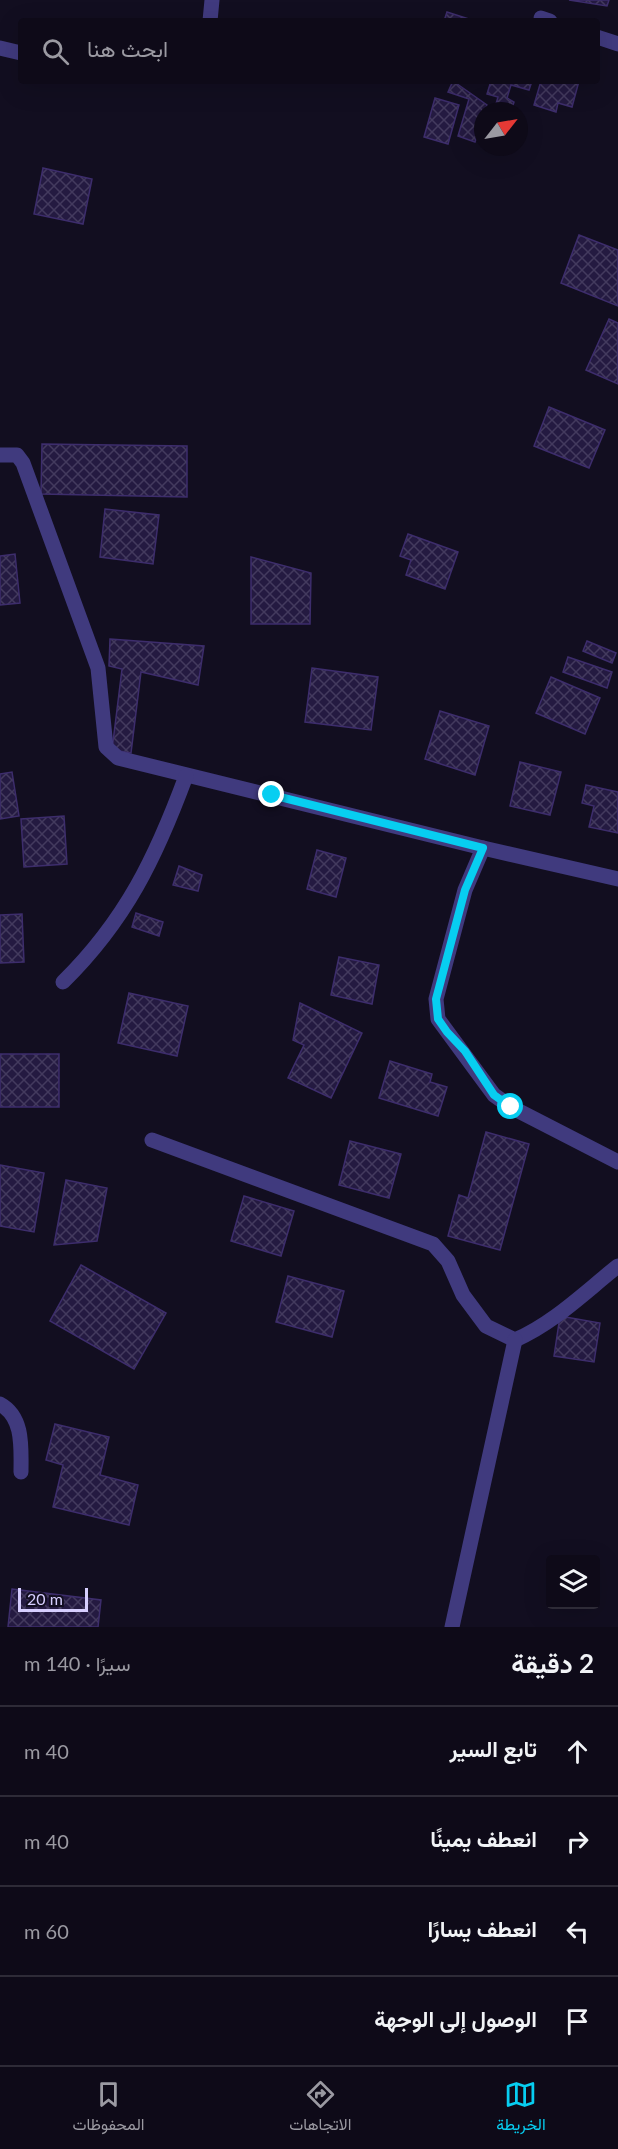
<!DOCTYPE html>
<html lang="ar">
<meta charset="utf-8">
<style>
body{margin:0;font-family:Lato,Vazirmatn,sans-serif;background:#1c1825;color:#f1f3f6;direction:rtl}
.controls{position:absolute;right:18px;bottom:18px;display:grid;overflow:hidden;border-radius:6px;box-shadow:0 6px 24px #0002}
.controls button{width:54px;height:54px;display:grid;place-items:center;padding:0;border:0;border-bottom:2px solid #2e2b37;background:#0e0a18;color:#f1f3f6;font:30px sans-serif}
.compass{position:absolute;left:474px;top:102px;width:54px;height:54px;border-radius:50%;background:#0e0a18;box-shadow:0 6px 24px #0002;rotate:59deg}
.scale{position:absolute;left:18px;bottom:15px;width:70px;box-sizing:border-box;padding-left:6px;border:3px solid #d6cefe;border-top:0;font-size:16px;line-height:21px;white-space:nowrap;color:#d6cefe;-webkit-text-stroke:4px #120e20;paint-order:stroke}
.stop{position:absolute;width:18px;height:18px;margin:-14px;border:4px solid #07cef1;border-radius:50%;background:#fff}
.stop.end{background:#07cef1;border-color:#fff;box-shadow:0 2px 6px #0008}
.list{margin:0;padding:0;list-style:none}
h2{display:flex;justify-content:space-between;align-items:center;height:78px;margin:0;padding:0 24px;font-size:26px}
h2 small{font-size:20px;font-weight:400;color:#9b9aa2}
.list li{display:grid;grid-template-columns:39px 1fr auto;gap:18px;align-items:center;box-sizing:border-box;height:90px;padding:0 24px;border-top:2px solid #2e2b37}
.list b{display:block;font-size:22px;white-space:nowrap}
.list em{font-size:20px;font-style:normal;color:#9b9aa2}
.icon{flex:none;width:33px;height:33px;fill:none;stroke:currentColor;stroke-width:2;stroke-linecap:round;stroke-linejoin:round}
.map{position:relative;flex:none;width:618px;height:1627px;overflow:hidden;direction:ltr}
.search{position:absolute;background:#0e0a18;box-shadow:0 6px 24px #0002;left:18px;right:18px;top:18px;height:66px;display:flex;align-items:center;gap:15px;box-sizing:border-box;padding:0 21px;border-radius:6px;color:#9b9aa2;font-size:22px}
.sheet{height:438px;background:#0e0a18}
nav{display:flex;justify-content:space-around;align-items:center;box-sizing:border-box;height:84px;border-top:2px solid #2e2b37;background:#0e0a18;font-size:16px;color:#9b9aa2}
nav a{display:grid;justify-items:center;gap:3px}
nav .on{color:#07cef1}
.map>svg:first-child{display:block}
</style>
<div class="map">
<svg width="618" height="1627" viewBox="0 0 618 1627">
<defs>
<pattern id="building-cross-hatch" width="8" height="8" patternUnits="userSpaceOnUse" patternTransform="scale(1.5)"><rect width="8" height="8" fill="#241a41"/><path d="M0 0l8 8M0 8l8-8" fill="none" stroke="#433a5e"/></pattern>
</defs>
<rect width="100%" height="100%" fill="#120e20"/>
<g fill="url(#building-cross-hatch)" stroke="#3d2d6c" stroke-width="1.5">
<polygon points="569,0 609,0 607,6"/>
<polygon points="447,12 475,21 444,21"/>
<polygon points="453,81 487,105 475,142 458,136 469,99 448,92"/>
<polygon points="491,81 532,81 529,90 511,85 507,98 514,102 511,111 494,111 498,97 487,94"/>
<polygon points="541,81 579,81 572,107 558,103 556,112 534,105"/>
<polygon points="435,98 459,105 448,144 424,137"/>
<polygon points="43,168 92,179 83,224 34,214"/>
<polygon points="579,235 618,250 618,306 561,283"/>
<polygon points="609,319 618,323 618,384 586,370"/>
<polygon points="549,407 605,430 589,468 534,446"/>
<polygon points="42,444 187,446 187,497 41,494"/>
<polygon points="105,509 159,515 153,564 100,557"/>
<polygon points="408,534 458,552 445,589 406,575 411,560 400,556"/>
<polygon points="15,554 20,603 0,605 0,556"/>
<polygon points="251,557 311,573 310,624 251,624"/>
<polygon points="110,639 204,646 198,685 141,672 131,753 112,750 122,669 109,666"/>
<polygon points="587,641 616,653 612,663 583,651"/>
<polygon points="568,657 612,672 607,688 563,672"/>
<polygon points="312,668 378,677 371,730 305,722"/>
<polygon points="551,677 600,698 585,734 536,713"/>
<polygon points="440,711 489,726 475,775 425,759"/>
<polygon points="520,762 561,772 550,815 510,806"/>
<polygon points="12,772 19,816 0,819 0,774"/>
<polygon points="586,785 618,792 618,833 589,827 594,806 582,803"/>
<polygon points="64,816 67,864 24,867 21,819"/>
<polygon points="317,850 346,858 336,897 307,889"/>
<polygon points="179,866 202,875 198,891 173,885"/>
<polygon points="136,913 163,922 159,936 132,927"/>
<polygon points="22,914 24,962 0,963 0,915"/>
<polygon points="339,957 379,965 372,1004 331,995"/>
<polygon points="129,993 188,1006 177,1056 118,1043"/>
<polygon points="300,1003 362,1033 331,1098 288,1078 304,1045 293,1040"/>
<rect x="0" y="1054" width="59" height="53"/>
<polygon points="390,1061 432,1074 430,1082 447,1087 438,1116 379,1098"/>
<polygon points="486,1132 529,1144 500,1250 448,1236 459,1195 468,1198"/>
<polygon points="350,1141 401,1154 389,1198 339,1185"/>
<polygon points="0,1165 44,1173 34,1232 0,1226"/>
<polygon points="66,1180 107,1188 97,1241 54,1245"/>
<polygon points="244,1196 294,1211 281,1256 231,1241"/>
<polygon points="81,1265 166,1313 134,1369 50,1321"/>
<polygon points="288,1276 344,1291 332,1337 276,1322"/>
<polygon points="560,1316 600,1323 594,1362 554,1356"/>
<polygon points="55,1424 109,1437 100,1475 138,1485 129,1525 53,1507 63,1465 46,1460"/>
<polygon points="12,1589 101,1600 98,1627 8,1627"/>
</g>
<g fill="none" stroke-linecap="round" stroke-linejoin="round">
<g stroke="#403a7e" stroke-width="15">
<polyline points="541,18 550,21"/>
<polyline points="210,21 212,0"/>
<polyline points="597,37 618,44"/>
<polyline points="0,48 21,53"/>
<polyline points="0,455 17,455 23,463 98,668 106,747 118,758 483,848 618,879"/>
<polyline points="483,848 465,890 436,999 438,1019 494,1095 511,1107 618,1162"/>
<path d="M63,982c63,-62 93,-125 123,-206"/>
<path d="M152,1140l281,104 15,17 15,34 23,31 29,14c39,-17 70,-48 103,-74"/>
<path d="M0,1404c24,13 21,44 21,68"/>
<polyline points="452,1627 515,1340"/>
</g>
</g>
<g fill="none" stroke-linecap="round" stroke-linejoin="round">
<polyline stroke="#07cef1" stroke-width="8" points="272,795 483,848 465,890 436,999 438,1019 447,1032 465,1051 494,1095 511,1107"/>
</g>
</svg>
<div class="controls">
<button><svg class="icon" aria-label="layers" viewBox="0 0 24 24"><path d="M12 4l9 5-9 5-9-5zM3 14l9 5 9-5"/></svg></button>
</div>
<svg class="compass" viewBox="-18 -18 36 36"><path d="M0-13l5 13h-10z" fill="#e53935"/><path d="M0 13l5-13h-10z" fill="#9b9aa2"/></svg>
<div class="scale">20 m</div>
<div class="stop" style="left:511px;top:1107px"></div>
<div class="stop end" style="left:272px;top:795px"></div>
<div class="search"><svg class="icon" aria-label="search" viewBox="0 0 24 24"><circle cx="10" cy="10" r="6"/><path d="M15 15l6 6"/></svg>ابحث هنا</div>
</div>
<section class="sheet">
<h2>2 دقيقة<small>سيرًا · 140 m</small></h2>
<ul class="list">
<li><svg class="icon" aria-label="ahead" viewBox="0 0 24 24"><path d="M12 20V5M6 11l6-6 6 6"/></svg><div><b>تابع السير</b></div><em>40 m</em></li>
<li><svg class="icon" aria-label="right" viewBox="0 0 24 24"><path d="M7 20v-9h11M14 6l5 5-5 5"/></svg><div><b>انعطف يمينًا</b></div><em>40 m</em></li>
<li><svg class="icon" aria-label="left" viewBox="0 0 24 24"><path d="M17 20v-9H6M10 6l-5 5 5 5"/></svg><div><b>انعطف يسارًا</b></div><em>60 m</em></li>
<li><svg class="icon" aria-label="arrive" viewBox="0 0 24 24"><path d="M6 21V4h12l-3 4 3 4H6"/></svg><div><b>الوصول إلى الوجهة</b></div></li>
</ul>
</section>
<nav>
<a class="on"><svg class="icon" aria-label="map" viewBox="0 0 24 24"><path d="M3 6l6-2 6 2 6-2v14l-6 2-6-2-6 2zM9 4v14M15 6v14"/></svg>الخريطة</a>
<a><svg class="icon" aria-label="directions" viewBox="0 0 24 24"><path d="M12 3l9 9-9 9-9-9zM9 14v-3h6M13 9l2 2-2 2"/></svg>الاتجاهات</a>
<a><svg class="icon" aria-label="saved" viewBox="0 0 24 24"><path d="M7 4h10v16l-5-4-5 4z"/></svg>المحفوظات</a>
</nav>
